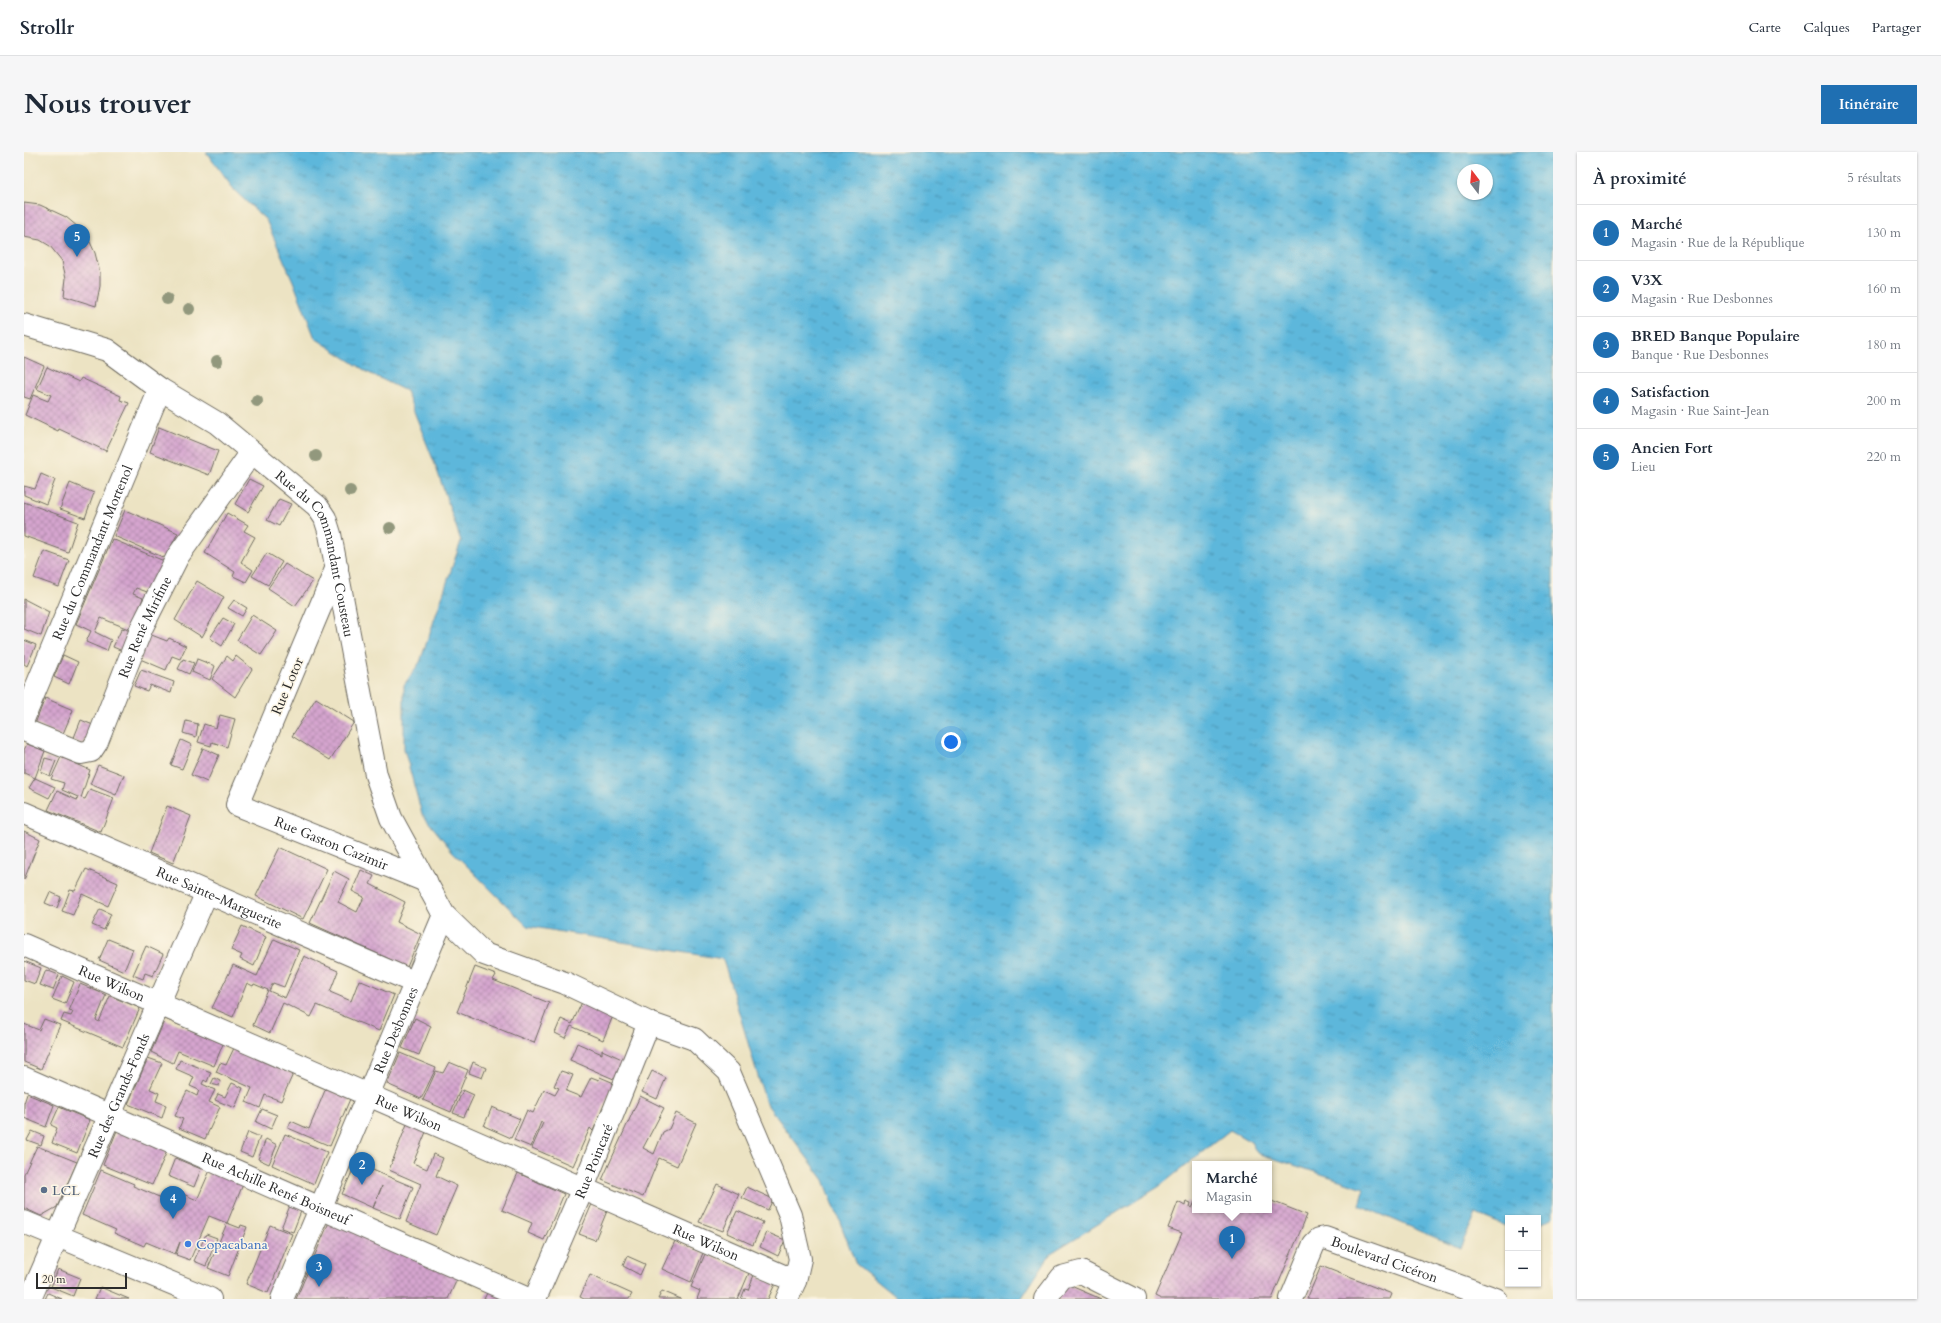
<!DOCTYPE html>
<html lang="fr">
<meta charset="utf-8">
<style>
body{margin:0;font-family:Cardo,serif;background:#f6f6f7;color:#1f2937}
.controls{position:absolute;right:12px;bottom:12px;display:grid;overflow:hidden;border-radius:0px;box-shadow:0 1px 3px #0004}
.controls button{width:36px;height:36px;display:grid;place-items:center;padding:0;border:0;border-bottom:1px solid #e0e1e3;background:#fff;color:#1f2937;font:20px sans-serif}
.compass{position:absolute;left:1433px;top:12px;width:36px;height:36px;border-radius:50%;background:#fff;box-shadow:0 1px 3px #0004;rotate:344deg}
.scale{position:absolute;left:12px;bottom:10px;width:91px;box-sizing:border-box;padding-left:4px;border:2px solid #2b2b2b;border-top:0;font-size:11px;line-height:14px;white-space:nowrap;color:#2b2b2b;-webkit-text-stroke:3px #fcf5e5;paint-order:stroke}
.you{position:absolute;left:927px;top:590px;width:14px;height:14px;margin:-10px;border:3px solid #fff;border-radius:50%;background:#1a73e8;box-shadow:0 0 0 6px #1a73e833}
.badge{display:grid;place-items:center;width:26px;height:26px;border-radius:50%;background:#1f6fb2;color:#fff;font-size:13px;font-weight:700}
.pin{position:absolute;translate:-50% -33px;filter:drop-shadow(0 1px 2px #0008)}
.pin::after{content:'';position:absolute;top:21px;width:14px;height:12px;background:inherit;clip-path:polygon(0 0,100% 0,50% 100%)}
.popup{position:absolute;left:1168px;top:1009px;width:80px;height:52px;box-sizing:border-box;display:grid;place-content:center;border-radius:0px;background:#fff;filter:drop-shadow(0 1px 3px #0005);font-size:13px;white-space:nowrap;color:#747a83}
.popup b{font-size:15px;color:#1f2937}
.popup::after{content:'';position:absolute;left:50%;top:100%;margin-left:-8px;border:8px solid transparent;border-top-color:#fff}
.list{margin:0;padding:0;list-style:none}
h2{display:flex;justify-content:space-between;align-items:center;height:52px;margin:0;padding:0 16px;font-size:17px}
h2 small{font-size:13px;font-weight:400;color:#747a83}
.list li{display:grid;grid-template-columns:26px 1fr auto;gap:12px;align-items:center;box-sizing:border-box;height:56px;padding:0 16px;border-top:1px solid #e0e1e3}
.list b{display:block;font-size:15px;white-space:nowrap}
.list p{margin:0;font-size:13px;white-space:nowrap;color:#747a83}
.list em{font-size:13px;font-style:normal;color:#747a83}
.map{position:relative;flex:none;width:1529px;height:1147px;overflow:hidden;border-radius:0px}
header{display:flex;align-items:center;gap:24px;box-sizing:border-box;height:56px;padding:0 20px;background:#fff;border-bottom:1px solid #e0e1e3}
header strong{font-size:19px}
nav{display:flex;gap:22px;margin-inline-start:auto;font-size:14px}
.intro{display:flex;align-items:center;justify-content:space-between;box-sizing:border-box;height:96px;padding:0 24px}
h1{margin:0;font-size:28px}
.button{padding:10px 18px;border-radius:0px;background:#1f6fb2;color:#fff;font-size:14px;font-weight:700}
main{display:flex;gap:24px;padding:0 24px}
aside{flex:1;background:#fff;border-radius:0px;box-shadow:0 1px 3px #0004}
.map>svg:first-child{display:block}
</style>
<header>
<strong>Strollr</strong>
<nav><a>Carte</a><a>Calques</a><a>Partager</a></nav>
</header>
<div class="intro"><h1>Nous trouver</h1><a class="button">Itinéraire</a></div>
<main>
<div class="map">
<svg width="1529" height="1147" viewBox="0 0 1529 1147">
<defs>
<pattern id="water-ripples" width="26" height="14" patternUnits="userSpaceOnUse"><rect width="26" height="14" fill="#5db7db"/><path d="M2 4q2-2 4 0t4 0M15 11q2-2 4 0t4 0" fill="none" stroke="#4d95b2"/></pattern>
<pattern id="building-cross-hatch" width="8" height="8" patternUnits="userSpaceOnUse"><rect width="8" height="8" fill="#d5a5cf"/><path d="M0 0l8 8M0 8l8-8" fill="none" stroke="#ad87a8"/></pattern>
</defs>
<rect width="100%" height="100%" fill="#fcf5e5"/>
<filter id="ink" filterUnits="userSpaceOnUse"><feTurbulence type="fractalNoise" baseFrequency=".025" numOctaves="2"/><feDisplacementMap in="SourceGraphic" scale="8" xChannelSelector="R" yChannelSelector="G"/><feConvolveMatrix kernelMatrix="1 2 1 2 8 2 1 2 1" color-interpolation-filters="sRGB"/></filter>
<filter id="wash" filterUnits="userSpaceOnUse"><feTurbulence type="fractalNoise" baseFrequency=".012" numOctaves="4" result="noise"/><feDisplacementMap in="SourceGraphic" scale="16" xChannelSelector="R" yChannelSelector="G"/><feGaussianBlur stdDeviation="0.9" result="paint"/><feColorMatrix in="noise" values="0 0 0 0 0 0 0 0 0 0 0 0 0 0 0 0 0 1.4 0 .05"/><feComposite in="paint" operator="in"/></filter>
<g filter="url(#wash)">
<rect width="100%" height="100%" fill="#ece3c3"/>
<path fill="url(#water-ripples)" stroke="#447183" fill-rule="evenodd" d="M182,0h1347v1065l-15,8v-7h-30v9l-32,-13 -16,34 -101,-43 5,-17 -107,-35 -6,-11 -21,-12 -70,56 -109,67 -30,46h-122l-43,-35 -32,-84 -58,-77 -43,-144 -196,-33 -74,-74 -31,-38 -18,-65v-64l16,-23 41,-121 -25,-74 -30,-76 -37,-18 -54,-35 -22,-57 -27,-61 -31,-29zM1439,18h24v24h-24z"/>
<g id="blocks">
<g fill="url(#building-cross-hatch)">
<polygon points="0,51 16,53 42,65 54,75 66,90 71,101 76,121 76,134 72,154 40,144 42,126 38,109 26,94 16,88 0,85"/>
<polygon points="0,205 20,214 6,247 0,245"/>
<polygon points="23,215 55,230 57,226 97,244 96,248 105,251 82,299 35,277 34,279 1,263 9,243 24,249 27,243 13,237"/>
<polygon points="135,275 194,299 185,323 126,300"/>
<polygon points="17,322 31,328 22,352 0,343 0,334 11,337"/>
<polygon points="225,327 239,334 224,360 211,352"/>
<polygon points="46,331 70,341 61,366 36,357"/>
<polygon points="255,347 267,352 255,374 243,368"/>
<polygon points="0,350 54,370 44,400 0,384"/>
<polygon points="101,358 154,381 141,406 90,384"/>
<polygon points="203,361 224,373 220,379 231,385 217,410 229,418 222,430 209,424 211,420 181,401"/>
<polygon points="88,387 140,409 126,441 112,436 109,442 119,446 107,478 77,466 71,480 87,488 83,499 62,490 67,479 52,472"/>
<polygon points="20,399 45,408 35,435 10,426"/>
<polygon points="243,401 258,410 244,433 228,424"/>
<polygon points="261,412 289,429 271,454 244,436"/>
<polygon points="173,429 200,445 178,485 151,468"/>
<polygon points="0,447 25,460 17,484 0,477"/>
<polygon points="210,448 223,456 218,464 204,456"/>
<polygon points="228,463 253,479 237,503 213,488"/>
<polygon points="199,466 210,472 198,494 186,486"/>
<polygon points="98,476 109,480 101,500 89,495"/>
<polygon points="125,482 143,489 145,486 162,494 156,507 148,504 142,518 116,507"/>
<polygon points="0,488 12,493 3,514 0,512"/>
<polygon points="39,503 54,510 45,532 30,525"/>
<polygon points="203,504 209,509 212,504 228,517 211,545 188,527"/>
<polygon points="159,507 170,511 165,522 154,517"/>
<polygon points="173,507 191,514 186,528 168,520"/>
<polygon points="117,518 150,530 147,541 126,533 123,539 110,534"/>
<polygon points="21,546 49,558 38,584 11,572"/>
<polygon points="292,546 330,570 306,608 268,584"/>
<polygon points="196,563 211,567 203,595 188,590 187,594 174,590 180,572 192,576"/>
<polygon points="57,568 69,573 59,592 49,588"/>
<polygon points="162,569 174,572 172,585 159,581"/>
<polygon points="157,588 168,593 158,617 147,613"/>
<polygon points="3,592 21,599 11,626 0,621 0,598"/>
<polygon points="179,596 195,603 183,630 167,623"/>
<polygon points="37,605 66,618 57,646 61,647 66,637 90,646 77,680 24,658 33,639 53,648 54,645 38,638 40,631 27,627"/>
<polygon points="21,606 32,609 26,624 17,620"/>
<polygon points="74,613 100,623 92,643 66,632"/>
<polygon points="11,626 31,635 25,646 5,636"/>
<polygon points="143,654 167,664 149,711 125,701"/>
<polygon points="0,679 16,687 0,728"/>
<polygon points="256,695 303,717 279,767 232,744"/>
<polygon points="62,717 94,731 84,754 58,742 49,763 38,759 46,738 51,739"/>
<polygon points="337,718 350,724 346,732 381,750 373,770 397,782 383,815 286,771 310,719 325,727 314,750 333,760 340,745 328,739"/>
<polygon points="26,740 37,745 33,756 21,751"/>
<polygon points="76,757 87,762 80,778 68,773"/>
<polygon points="218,774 242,785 230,814 216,807 218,803 207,798"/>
<polygon points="84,787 109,797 100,819 75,808"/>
<polygon points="250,787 275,798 260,835 249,831 245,839 261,846 280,804 314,819 306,840 327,849 335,828 370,843 355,879 293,853 287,865 259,851 246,881 229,873 244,838 230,832 229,834 223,831 209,865 188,856 209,813 233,824"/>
<polygon points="122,794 139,802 129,824 121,821 119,827 109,823"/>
<polygon points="0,809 17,816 11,832 0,828"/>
<polygon points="451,815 472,823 469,828 525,851 510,891 433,860"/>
<polygon points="22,818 35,823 29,838 16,833"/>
<polygon points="38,824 50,830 41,852 28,847"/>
<polygon points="56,832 82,843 72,868 75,870 86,844 116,856 99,895 37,869 40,862 47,864 49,860 45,859"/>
<polygon points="558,850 589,864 579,888 547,874 541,886 531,881 537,867 548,872"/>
<polygon points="391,866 407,874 395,903 378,896"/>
<polygon points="20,867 36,873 17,917 0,910 0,872 15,878"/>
<polygon points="141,867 199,892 190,914 154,899 149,911 127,900"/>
<polygon points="553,891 578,902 578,898 600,908 592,928 546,908"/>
<polygon points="210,896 269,922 257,949 241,943 236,956 222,950 228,936 192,920 196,911 202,913"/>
<polygon points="376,901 412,916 397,947 363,932"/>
<polygon points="124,906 138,911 126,937 135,941 132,949 142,953 138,966 104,952"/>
<polygon points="156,908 187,920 183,930 180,928 178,932 191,938 185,950 196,955 181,987 155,976 159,967 151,964 163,939 173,944 175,938 166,934 170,925 152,917"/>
<polygon points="425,910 444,918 427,960 399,948 412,919 419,921"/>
<polygon points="449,910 462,916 458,926 445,921"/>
<polygon points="537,919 549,923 542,939 557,945 567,925 575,928 576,925 590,931 569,979 566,976 549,1014 508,996 519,971 517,970 507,995 490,988 503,958 509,961 520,938 531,943 535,936 530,934"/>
<polygon points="628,919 642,926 633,947 618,940"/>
<polygon points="190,926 196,929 195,934 187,932"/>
<polygon points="208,931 219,936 211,956 191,948 194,942 201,945"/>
<polygon points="302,936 326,947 306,994 264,976 267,969 285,977"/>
<polygon points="439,938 450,943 440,965 429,961"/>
<polygon points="3,942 30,953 22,975 0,966 0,951"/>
<polygon points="616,944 640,956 619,996 630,1002 639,980 645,977 652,961 672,971 653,1014 635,1006 619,1045 578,1028"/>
<polygon points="35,955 66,968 53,1001 28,991 33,976 27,973"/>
<polygon points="468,955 496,967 487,986 460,974"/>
<polygon points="238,957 253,963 247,977 232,970"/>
<polygon points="383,972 402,980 389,1011 403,1017 409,1002 419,1006 412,1024 433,1034 412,1083 382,1070 397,1032 365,1018"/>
<polygon points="94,976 144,997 128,1033 79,1013"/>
<polygon points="8,979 20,984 17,993 3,988"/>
<polygon points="224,980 236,985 228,1005 216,1000"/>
<polygon points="261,982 303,1000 290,1032 248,1013"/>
<polygon points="242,987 253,993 245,1012 234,1007"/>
<polygon points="13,994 53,1010 33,1055 17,1064 0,1056 0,1022"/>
<polygon points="151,1006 177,1017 170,1035 144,1024"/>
<polygon points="332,1011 389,1035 376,1067 349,1056 358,1034 349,1056 318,1042"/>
<polygon points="187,1016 220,1030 203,1071 185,1064 166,1108 152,1103 156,1090 151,1102 122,1090 120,1094 90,1081 92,1078 58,1063 77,1018 110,1032 109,1034 140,1047 145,1036 173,1048"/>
<polygon points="494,1021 540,1042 520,1088 504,1081 508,1071 478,1058"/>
<polygon points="693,1032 715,1042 699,1079 675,1070"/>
<polygon points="723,1035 749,1047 744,1058 718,1046"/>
<polygon points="1245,1048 1283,1063 1248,1147 1137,1147 1131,1144 1158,1081 1144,1076 1154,1050 1161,1054 1162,1049 1167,1051 1166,1055 1168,1056 1171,1050 1171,1058 1245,1058"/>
<polygon points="267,1051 279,1054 269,1080 257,1076"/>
<polygon points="568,1052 583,1059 571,1088 555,1082"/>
<polygon points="713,1059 739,1070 729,1093 703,1081"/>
<polygon points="306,1068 435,1123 424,1147 272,1147"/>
<polygon points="203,1071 216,1076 217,1073 223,1075 204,1124 184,1116"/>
<polygon points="246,1073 268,1082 244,1141 222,1132"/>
<polygon points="742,1080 761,1088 754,1104 736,1095"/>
<polygon points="182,1082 193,1086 182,1114 170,1109"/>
<polygon points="651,1089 679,1101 667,1130 638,1117"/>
<polygon points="681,1102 725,1121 714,1147 673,1147 676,1139 667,1135"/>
<polygon points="603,1104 621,1112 616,1123 599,1114"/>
<polygon points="1297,1114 1368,1142 1366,1147 1283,1147"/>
<polygon points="34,1117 56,1126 49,1144 27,1135"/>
<polygon points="566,1123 608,1142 605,1147 560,1147 556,1145"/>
<polygon points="730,1123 751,1132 744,1147 717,1147 721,1137 724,1138"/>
<polygon points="1040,1131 1077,1147 1034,1147"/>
<polygon points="76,1135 105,1147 71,1147"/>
<polygon points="465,1137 488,1147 460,1147"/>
<polygon points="638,1139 657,1147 634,1147"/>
<polygon points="24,1141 38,1147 21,1147"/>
</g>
</g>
</g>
<g filter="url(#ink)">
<use href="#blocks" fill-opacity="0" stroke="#6f6b60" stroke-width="1"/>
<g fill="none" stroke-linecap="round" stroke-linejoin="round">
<g stroke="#6f6b60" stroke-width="24">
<g id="minor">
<path id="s1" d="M0,173l83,25 53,39 57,34 100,83 8,12 5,16 46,241 15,43 53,97 40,39 81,29 84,40 45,16 35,33 61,143 10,44 -5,22 -8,18"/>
<path id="s2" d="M313,415l-100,238 189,76"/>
<path id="s3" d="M0,565l136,-328"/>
<path id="s4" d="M0,578l57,23 10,-2 6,-9 45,-115 36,-71 74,-104"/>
<path id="s5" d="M0,661l392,170"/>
<path id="s6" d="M0,793l771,336"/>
<path id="s7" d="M0,926l504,221"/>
<path id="s8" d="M6,1147l177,-407"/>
<path id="s9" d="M258,1147l162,-384"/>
<path id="s10" d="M511,1147l48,-111 66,-165"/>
<polyline points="1021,1147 1038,1125 1057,1120 1110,1147"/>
<path id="s11" d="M1267,1147l23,-55 5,-5 6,-1 171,61"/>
</g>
</g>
<g stroke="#6f6b60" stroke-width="24">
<polyline id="primary" points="0,1070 186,1147"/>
</g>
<use href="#minor" stroke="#fff" stroke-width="22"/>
<use href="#primary" stroke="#fff" stroke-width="22"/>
</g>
<g fill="#92987d">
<circle cx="143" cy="147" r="6"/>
<circle cx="165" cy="157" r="6"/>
<circle cx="193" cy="209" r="6"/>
<circle cx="233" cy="249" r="6"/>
<circle cx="292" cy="304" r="6"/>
<circle cx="326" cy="339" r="6"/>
<circle cx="366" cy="376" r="6"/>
</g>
</g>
<circle fill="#5c6f8a" stroke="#fcf5e5" stroke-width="1.5" cx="20" cy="1038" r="4"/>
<circle fill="#3f7fe0" stroke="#fcf5e5" stroke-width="1.5" cx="164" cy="1092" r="4"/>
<g text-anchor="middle" stroke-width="3" stroke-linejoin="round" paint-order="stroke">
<g font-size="14" fill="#2b2b2b" stroke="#fcf5e5">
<text dy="5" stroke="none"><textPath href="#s3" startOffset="178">Rue du Commandant Mortenol</textPath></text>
<text dy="5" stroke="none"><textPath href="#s1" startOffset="391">Rue du Commandant Cousteau</textPath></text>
<text dy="5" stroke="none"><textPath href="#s4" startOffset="207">Rue René Mirifine</textPath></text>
<text transform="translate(263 534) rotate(-67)" y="5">Rue Lotor</text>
<text dy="5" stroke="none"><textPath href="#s2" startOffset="360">Rue Gaston Cazimir</textPath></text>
<text dy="5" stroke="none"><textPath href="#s5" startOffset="213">Rue Sainte-Marguerite</textPath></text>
<text dy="5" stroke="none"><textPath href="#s6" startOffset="96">Rue Wilson</textPath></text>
<text dy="5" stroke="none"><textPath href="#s9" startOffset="292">Rue Desbonnes</textPath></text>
<text dy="5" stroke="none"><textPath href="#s8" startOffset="222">Rue des Grands-Fonds</textPath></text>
<text dy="5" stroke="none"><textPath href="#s6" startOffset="420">Rue Wilson</textPath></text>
<text dy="5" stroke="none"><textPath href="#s10" startOffset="150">Rue Poincaré</textPath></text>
<text dy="5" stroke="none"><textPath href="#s7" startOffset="275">Rue Achille René Boisneuf</textPath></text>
<text dy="5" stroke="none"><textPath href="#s6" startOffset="744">Rue Wilson</textPath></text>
<text dy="5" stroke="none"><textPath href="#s11" startOffset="136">Boulevard Cicéron</textPath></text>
</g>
<g font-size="14" fill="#4e5e75" stroke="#fcf5e5" text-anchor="start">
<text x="28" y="1043">LCL</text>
</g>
<g font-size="14" fill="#366cbe" stroke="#fcf5e5" text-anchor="start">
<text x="172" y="1097">Copacabana</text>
</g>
</g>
</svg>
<div class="controls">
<button>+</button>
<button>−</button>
</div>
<svg class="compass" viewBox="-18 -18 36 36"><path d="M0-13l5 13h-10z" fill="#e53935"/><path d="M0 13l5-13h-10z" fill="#747a83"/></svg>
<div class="scale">20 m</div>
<div class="you"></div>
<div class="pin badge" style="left:1208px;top:1107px">1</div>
<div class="popup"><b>Marché</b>Magasin</div>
<div class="pin badge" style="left:338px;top:1033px">2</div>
<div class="pin badge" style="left:295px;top:1135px">3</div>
<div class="pin badge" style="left:149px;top:1067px">4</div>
<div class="pin badge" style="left:53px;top:105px">5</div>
</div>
<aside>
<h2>À proximité<small>5 résultats</small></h2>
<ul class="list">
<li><span class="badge">1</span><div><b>Marché</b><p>Magasin · Rue de la République</p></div><em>130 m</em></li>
<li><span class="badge">2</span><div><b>V3X</b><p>Magasin · Rue Desbonnes</p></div><em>160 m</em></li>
<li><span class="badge">3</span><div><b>BRED Banque Populaire</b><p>Banque · Rue Desbonnes</p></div><em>180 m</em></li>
<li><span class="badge">4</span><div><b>Satisfaction</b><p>Magasin · Rue Saint-Jean</p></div><em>200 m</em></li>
<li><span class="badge">5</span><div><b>Ancien Fort</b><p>Lieu</p></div><em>220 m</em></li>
</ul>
</aside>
</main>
